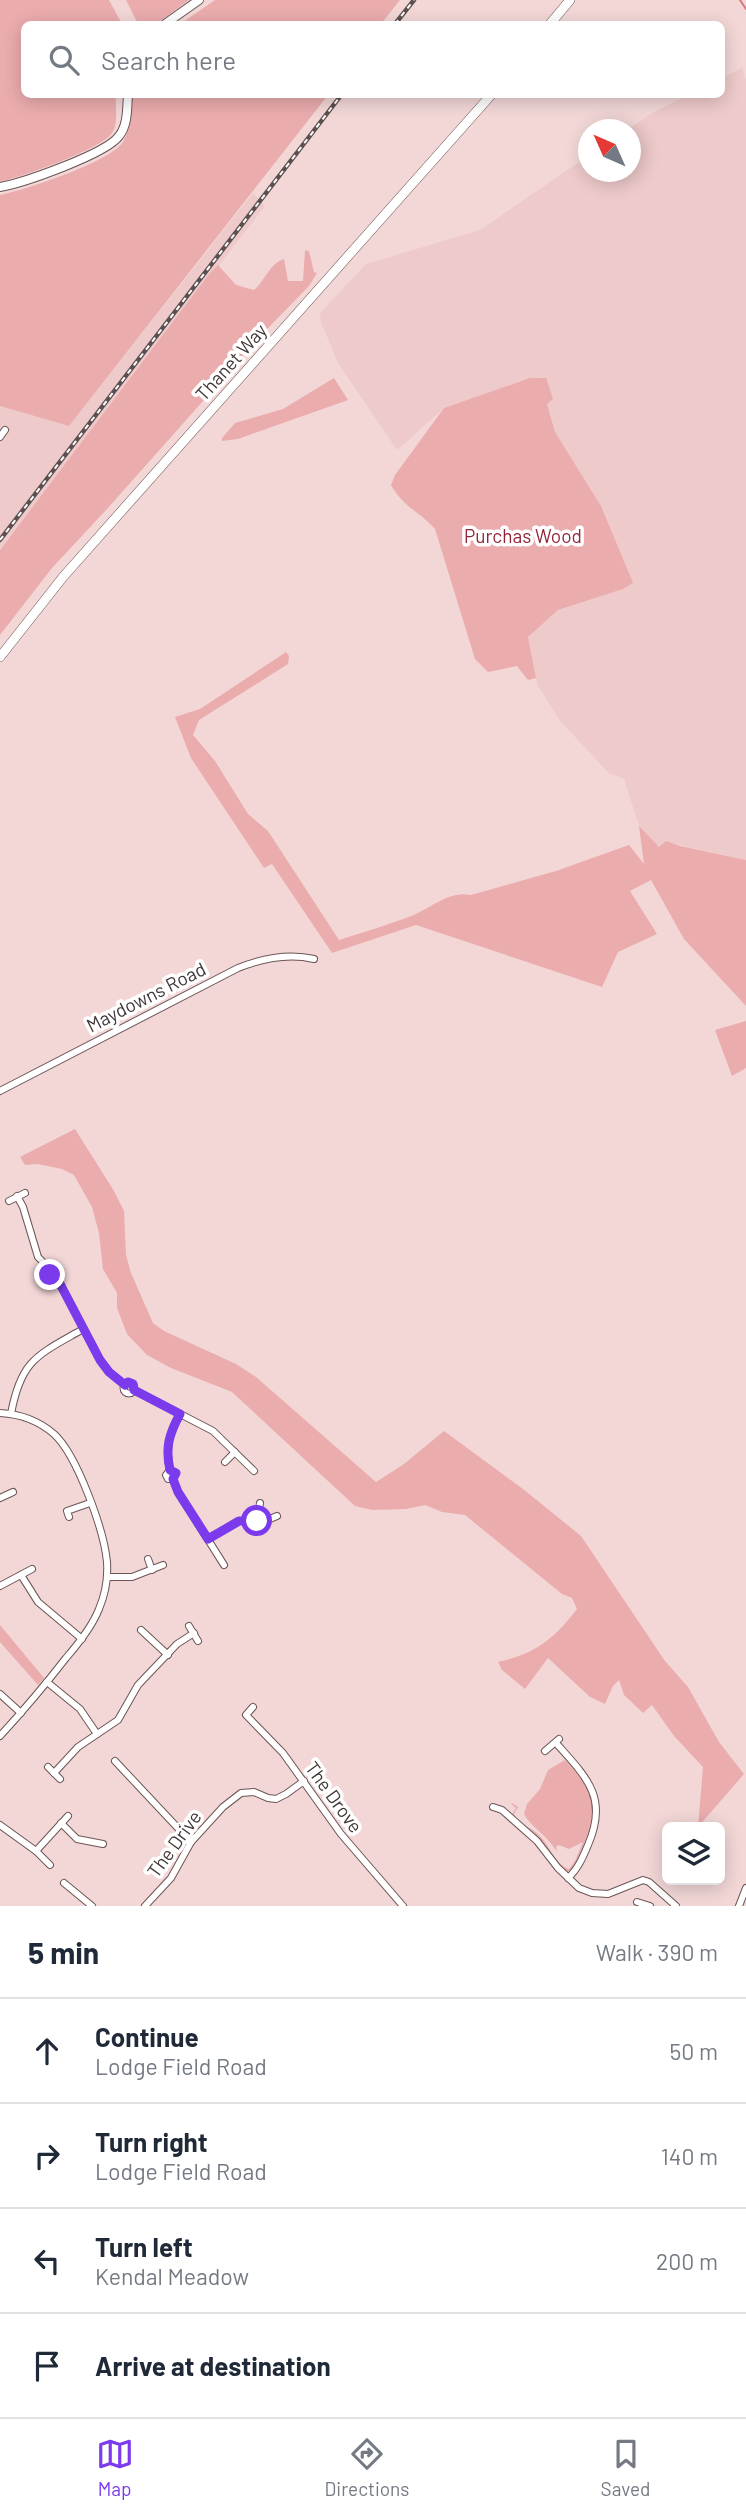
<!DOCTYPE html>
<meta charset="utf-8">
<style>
body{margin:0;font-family:Barlow,sans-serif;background:#f2f2f3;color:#1f2937}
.controls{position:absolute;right:21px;bottom:21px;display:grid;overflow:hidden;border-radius:10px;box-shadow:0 4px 18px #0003}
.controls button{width:63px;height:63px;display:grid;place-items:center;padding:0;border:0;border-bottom:2px solid #e0e1e3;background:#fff;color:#1f2937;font:35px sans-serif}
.compass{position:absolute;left:578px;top:119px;width:63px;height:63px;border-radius:50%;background:#fff;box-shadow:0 4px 18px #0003;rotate:315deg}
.stop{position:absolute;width:21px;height:21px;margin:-16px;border:5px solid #7c3aed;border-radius:50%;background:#fff}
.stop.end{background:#7c3aed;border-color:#fff;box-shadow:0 2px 7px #0008}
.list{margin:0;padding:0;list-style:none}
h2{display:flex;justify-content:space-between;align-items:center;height:91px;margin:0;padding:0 28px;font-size:30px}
h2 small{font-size:23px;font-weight:400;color:#747a83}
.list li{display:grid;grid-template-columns:46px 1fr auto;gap:21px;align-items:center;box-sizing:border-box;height:105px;padding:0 28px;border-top:2px solid #e0e1e3}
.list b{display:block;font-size:26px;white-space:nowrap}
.list p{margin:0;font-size:23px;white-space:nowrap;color:#747a83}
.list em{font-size:23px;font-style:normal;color:#747a83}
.icon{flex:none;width:38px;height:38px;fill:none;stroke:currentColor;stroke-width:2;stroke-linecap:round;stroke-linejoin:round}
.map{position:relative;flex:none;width:746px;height:1906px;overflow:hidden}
.search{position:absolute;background:#fff;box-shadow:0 4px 18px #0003;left:21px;right:21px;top:21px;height:77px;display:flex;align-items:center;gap:18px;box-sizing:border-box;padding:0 24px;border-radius:10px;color:#747a83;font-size:26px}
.sheet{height:511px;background:#fff}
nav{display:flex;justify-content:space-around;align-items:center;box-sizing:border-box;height:98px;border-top:2px solid #e0e1e3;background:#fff;font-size:19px;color:#747a83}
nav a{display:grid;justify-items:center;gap:4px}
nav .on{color:#7c3aed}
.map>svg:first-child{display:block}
</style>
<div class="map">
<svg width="746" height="1906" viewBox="0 0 746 1906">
<rect width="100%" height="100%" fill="#f3d7d7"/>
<g fill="#eecaca">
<polygon points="742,68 746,81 746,860 666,842 659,848 639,826 624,779 609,773 560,721 537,684 528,637 558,610 623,589 632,582 601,506 555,432 547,404 546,378 530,378 444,408 397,450 338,363 321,322 320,313 366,264 480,230 588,156 588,172 630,172 630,130 628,129 654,112 688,95 722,94 722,78"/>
<polygon points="253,193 265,206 0,549 0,406 69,426"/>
</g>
<g fill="#ebacae">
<path d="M0,0h109l13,24h-98v70l92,1c-1,11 3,28 -4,38 -10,16 -91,44 -112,49z"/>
<polygon points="126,0 189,0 156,24 138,24"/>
<polygon points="215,0 400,0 381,24 180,24"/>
<path d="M132,95h196l-259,331 -69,-20v-211c25,-5 110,-33 123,-53 8,-14 8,-32 9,-47z"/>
<path d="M305,250l4,1 5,21 3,1 -8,13 -40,41 -162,182 -55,59 -52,67v-85l209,-276 9,-9 18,20 18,5c11,-9 15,-26 30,-31l4,22h15z"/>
<polygon points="334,378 348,400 238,439 222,441 222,438 235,423 283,409"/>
<path d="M530,378h16l7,21 -6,5 8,28 46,74 32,77 -10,6 -65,21 -30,27 8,41 -8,2 -11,-14 -29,6 -13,-13 -40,-130c-17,-19 -31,-21 -44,-44l4,-10 49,-67z"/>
<path d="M286,652l3,4 -1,8 -89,56 -6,15 22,26 33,53 20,17 71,109c23,-7 47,-15 70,-23 21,-8 40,-27 62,-22l85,-24 73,-26 15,19 -5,-38 20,21 7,-6 14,5 66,14v146l-62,-67 -33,-59 -21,11 27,43 -39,18 -16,35 -186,-62 -84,28 -60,-89 -8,4 -73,-110 -16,-41 25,-8z"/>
<polygon points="746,1021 746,1068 732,1076 715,1030"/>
<path d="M75,1129l39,62 10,20 2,44 5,18 22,50 11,8 72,33 20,13 120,105 28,-18 40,-33 79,58 58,47 84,125 23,26 31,55 25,32 -46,53 5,-60 -29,-31 -22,-31 -9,8 -19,-18 -5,-15 -6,6 -8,18 -15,-7 -42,-39 -23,31 -23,-19 -4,-8c37,-8 56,-23 79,-53l-5,-11 -10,-4 -97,-79 -23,-3 -17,-7 -19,4 -34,1 -17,-4 -123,-114 -61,-24 -24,-13 -20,-21 -10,-26v-15l-14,-24 -4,-36 -7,-26 -18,-32 -12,-6 -24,-5 -13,1 -5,-8z"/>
<polygon points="0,1625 44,1678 38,1685 0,1642"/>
<path d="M565,1760c19,21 34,36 25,68 -2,9 -8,17 -7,26l-13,17 -5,1 -52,-55 -1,-3 4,-6 -5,-4 1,-1 6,4 -4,7c5,12 16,12 25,21 11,10 15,29 30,34l6,-8 8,-19 -14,7 -10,-4 -3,2 1,5c-9,-16 -27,-26 -33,-38l3,-10 13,-15 8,-19z"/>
</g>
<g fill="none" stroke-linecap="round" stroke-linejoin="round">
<polyline stroke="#d5797f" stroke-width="2" points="740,0 746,9"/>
<g stroke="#6c5555" stroke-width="8">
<g id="street">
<polyline points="0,437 5,430"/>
<path d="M0,1091l238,-123c25,-10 50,-15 76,-9"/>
<polyline points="17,1196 23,1207 38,1257 52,1271"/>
<polyline points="9,1201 25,1193"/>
<circle cx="55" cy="1275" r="5"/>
<polyline points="58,1280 100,1360 109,1372 125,1385"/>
<circle cx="129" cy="1388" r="5.5"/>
<polyline points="134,1390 213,1431 254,1471"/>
<path d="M0,1413c19,1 39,8 54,21 23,21 50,96 53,128 1,15 -2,33 -8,47 -7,18 -20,34 -33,49 -21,27 -43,53 -66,78"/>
<path d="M11,1414c10,-55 27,-59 72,-85"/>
<polyline points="225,1462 235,1452"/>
<path d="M170,1470l6,3 -3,6h-5l-2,-4 4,-5c-5,-22 -1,-36 10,-56"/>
<polyline points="173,1479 178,1492 224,1565"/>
<polyline points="0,1498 13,1492"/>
<polyline points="69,1517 67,1511 90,1503"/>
<polyline points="257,1521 260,1503"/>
<polyline points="208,1539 239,1521 265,1521 277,1516"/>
<polyline points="148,1559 152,1570"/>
<polyline points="21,1575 38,1602 82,1639"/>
<polyline points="107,1577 132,1577 163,1565"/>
<polyline points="0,1586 32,1569"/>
<polyline points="189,1626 198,1641"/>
<polyline points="141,1630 168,1655"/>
<polyline points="47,1682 80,1709 97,1734"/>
<polyline points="0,1694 21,1713"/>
<polyline points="253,1707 246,1715 283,1753 341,1834 403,1906"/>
<path d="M556,1743c30,34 53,54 32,102 -5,12 -10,24 -20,33"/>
<polyline points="545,1751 559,1739"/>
<polyline points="115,1761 191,1842"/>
<polyline points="48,1767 60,1779"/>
<polyline points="54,1773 78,1747 118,1720 138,1685 177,1644 194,1633"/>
<polyline points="493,1807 502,1810 537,1841 558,1868 579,1888 592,1893 608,1894 643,1880 649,1882 676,1906"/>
<polyline points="61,1823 77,1839 103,1844"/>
<polyline points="0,1825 36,1851 50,1865"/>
<polyline points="36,1851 68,1816"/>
<polyline points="64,1883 92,1906"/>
<polyline points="637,1902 650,1906"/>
<polyline points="145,1906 171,1878 191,1842 223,1807 241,1793 254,1792 268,1798 276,1799 286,1794 304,1781"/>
<polyline points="739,1906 746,1888"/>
</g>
</g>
<g stroke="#6c5555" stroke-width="10">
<g id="secondary">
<polyline points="165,24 199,0"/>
<path d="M0,187c23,-4 106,-33 119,-51 9,-11 8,-28 9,-42"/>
</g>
</g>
<g stroke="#6c5555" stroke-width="10">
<g id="primary">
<polyline points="550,24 570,0"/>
<polyline points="0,657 63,577 492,94"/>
</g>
</g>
<use href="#street" stroke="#fff" stroke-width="6"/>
<use href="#secondary" stroke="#fff" stroke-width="8"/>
<use href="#primary" stroke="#fff" stroke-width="9"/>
<g stroke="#5c4f4f" stroke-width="4.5">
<g id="rail">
<polyline points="395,24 414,0"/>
<polyline points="0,540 342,94"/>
</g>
</g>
<use href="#rail" stroke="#fff" stroke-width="2" stroke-dasharray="5" stroke-linecap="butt"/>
</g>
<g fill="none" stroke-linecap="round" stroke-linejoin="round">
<path stroke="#7c3aed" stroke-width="9" d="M50,1275l2,4 6,1 42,80 9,12 16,13 3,-3 5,2 1,6 46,24c-11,20 -15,34 -10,56l6,3 -3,6 5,13 30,47 31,-18h18"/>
</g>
<g text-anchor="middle" stroke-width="7" stroke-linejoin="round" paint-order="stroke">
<g font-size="19" fill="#433838" stroke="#fff">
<text transform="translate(231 362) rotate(-48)" y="7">Thanet Way</text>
<text transform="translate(146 997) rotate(-27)" y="7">Maydowns Road</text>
<text transform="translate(334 1797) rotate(54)" y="7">The Drove</text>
<text transform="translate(174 1844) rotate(-54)" y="7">The Drive</text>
</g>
<g font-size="19" fill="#922435" stroke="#fff">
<text x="523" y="543">Purchas Wood</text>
</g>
</g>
</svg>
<div class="controls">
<button><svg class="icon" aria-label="layers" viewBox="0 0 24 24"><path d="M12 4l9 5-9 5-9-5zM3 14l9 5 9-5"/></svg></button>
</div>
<svg class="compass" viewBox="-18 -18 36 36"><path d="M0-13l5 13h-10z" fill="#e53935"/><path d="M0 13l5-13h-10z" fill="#747a83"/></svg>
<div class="stop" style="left:257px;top:1521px"></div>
<div class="stop end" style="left:50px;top:1275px"></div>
<div class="search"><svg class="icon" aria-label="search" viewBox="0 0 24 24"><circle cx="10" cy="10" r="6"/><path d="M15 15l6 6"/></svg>Search here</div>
</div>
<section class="sheet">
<h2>5 min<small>Walk · 390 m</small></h2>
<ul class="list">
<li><svg class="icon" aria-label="ahead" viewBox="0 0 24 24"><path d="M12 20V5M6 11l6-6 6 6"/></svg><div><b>Continue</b><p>Lodge Field Road</p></div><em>50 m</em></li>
<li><svg class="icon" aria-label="right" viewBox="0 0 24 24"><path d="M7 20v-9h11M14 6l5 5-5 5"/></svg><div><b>Turn right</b><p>Lodge Field Road</p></div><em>140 m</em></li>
<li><svg class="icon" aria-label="left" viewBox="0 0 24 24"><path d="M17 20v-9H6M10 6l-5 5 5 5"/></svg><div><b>Turn left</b><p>Kendal Meadow</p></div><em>200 m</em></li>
<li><svg class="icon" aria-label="arrive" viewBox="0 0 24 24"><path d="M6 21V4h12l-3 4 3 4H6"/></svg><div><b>Arrive at destination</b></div></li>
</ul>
</section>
<nav>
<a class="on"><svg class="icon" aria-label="map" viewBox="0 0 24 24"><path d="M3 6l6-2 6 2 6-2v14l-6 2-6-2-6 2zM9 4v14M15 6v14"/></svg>Map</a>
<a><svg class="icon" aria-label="directions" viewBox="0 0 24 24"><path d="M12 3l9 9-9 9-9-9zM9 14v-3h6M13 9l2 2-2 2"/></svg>Directions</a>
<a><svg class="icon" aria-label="saved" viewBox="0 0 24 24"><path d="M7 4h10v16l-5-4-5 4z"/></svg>Saved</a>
</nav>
